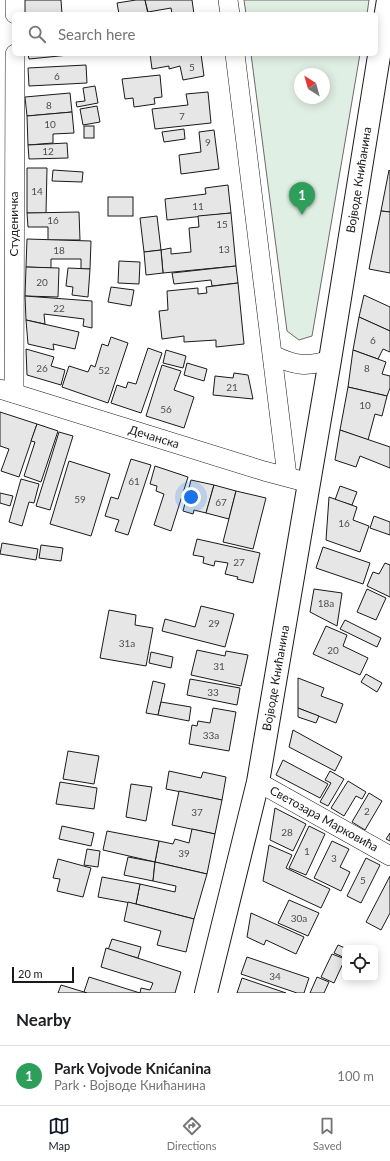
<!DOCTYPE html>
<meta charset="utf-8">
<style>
body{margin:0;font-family:Lato,sans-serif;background:#f6f6f6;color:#202124}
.controls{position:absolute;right:12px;bottom:12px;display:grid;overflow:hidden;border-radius:6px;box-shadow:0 2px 10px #0003}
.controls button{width:36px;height:36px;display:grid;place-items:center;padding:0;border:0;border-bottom:1px solid #e0e0e0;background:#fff;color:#202124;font:20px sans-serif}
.compass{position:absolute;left:294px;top:68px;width:36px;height:36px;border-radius:50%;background:#fff;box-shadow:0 2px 10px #0003;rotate:323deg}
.scale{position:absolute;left:12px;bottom:10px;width:62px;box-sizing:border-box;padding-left:4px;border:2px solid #1a1a1a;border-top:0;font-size:11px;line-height:14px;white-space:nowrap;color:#1a1a1a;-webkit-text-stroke:3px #fff;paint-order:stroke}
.you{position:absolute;left:191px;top:497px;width:14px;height:14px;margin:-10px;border:3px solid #fff;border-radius:50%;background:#1a73e8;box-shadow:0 0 0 6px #1a73e833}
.badge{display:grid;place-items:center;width:26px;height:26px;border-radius:50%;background:#111827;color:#fff;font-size:13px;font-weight:700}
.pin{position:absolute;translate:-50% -33px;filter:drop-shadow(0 1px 2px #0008)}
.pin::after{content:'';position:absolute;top:21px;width:14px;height:12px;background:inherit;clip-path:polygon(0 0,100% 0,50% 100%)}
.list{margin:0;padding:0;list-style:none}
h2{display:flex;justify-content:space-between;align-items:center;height:52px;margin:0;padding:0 16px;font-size:17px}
h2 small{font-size:13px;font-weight:400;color:#757577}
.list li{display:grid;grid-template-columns:26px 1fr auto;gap:12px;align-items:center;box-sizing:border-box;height:60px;padding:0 16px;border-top:1px solid #e0e0e0}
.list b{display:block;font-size:15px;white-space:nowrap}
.list p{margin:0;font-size:13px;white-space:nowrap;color:#757577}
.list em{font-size:13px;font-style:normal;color:#757577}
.icon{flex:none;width:22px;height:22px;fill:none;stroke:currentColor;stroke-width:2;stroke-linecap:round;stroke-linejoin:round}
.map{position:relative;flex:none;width:390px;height:993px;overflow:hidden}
.search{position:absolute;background:#fff;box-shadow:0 2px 10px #0003;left:12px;right:12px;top:12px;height:44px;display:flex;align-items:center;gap:10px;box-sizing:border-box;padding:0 14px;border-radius:6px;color:#757577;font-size:15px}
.sheet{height:112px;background:#fff}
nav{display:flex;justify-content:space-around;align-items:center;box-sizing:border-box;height:56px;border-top:1px solid #e0e0e0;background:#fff;font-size:11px;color:#757577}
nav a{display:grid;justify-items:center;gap:2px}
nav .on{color:#111827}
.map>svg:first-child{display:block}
</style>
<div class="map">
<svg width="390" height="993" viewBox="0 0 390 993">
<rect width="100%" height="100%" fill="#fff"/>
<g fill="#e0efe3" stroke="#6a6a6a" fill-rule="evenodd">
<polygon points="244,0 369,0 367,14 246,14"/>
<path d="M251,54h109l-48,282 -13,4 -12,-9zM300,74h24v24h-24z"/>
</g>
<g fill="#e6e6e6" stroke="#1a1a1a">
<polygon points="25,0 61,0 62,14 25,14"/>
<polygon points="136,0 145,0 148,14 119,14 117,3"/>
<polygon points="145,0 192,0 194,14 172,14 171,8 148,12"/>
<polygon points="28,54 79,54 29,59"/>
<polygon points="150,54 201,54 204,76 183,80 180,66 169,69 169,66 152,69"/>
<polygon points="86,65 87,83 29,86 28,68"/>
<polygon points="160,75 162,97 154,98 155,104 134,107 133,98 125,99 122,79"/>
<polygon points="95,86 98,103 77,107 76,102 85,101 83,88"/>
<polygon points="208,92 211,123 155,129 152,109 188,105 186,94"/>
<polygon points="70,93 72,112 27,116 25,97"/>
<polygon points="97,106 100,122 83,125 80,109"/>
<polygon points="72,112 74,133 53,134 53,143 28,145 27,116"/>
<rect x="84" y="126" width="10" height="12"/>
<polygon points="184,129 185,139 164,142 162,132"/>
<polygon points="214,130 219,169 181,174 179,155 201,152 199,132"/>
<polygon points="67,143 68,158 29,159 28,145"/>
<polygon points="27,168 47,168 46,213 27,213"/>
<polygon points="53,170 83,172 82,182 52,181"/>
<polygon points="389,170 390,171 390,212 381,211"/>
<polygon points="228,185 231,213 167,220 165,199 206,194 205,188"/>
<rect x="108" y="197" width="25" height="19"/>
<polygon points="381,211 390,212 390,273 369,269"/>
<polygon points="79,212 80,240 48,240 48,227 28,227 27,213"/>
<polygon points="231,213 236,266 163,273 161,250 171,248 171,254 191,252 189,228 199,227 198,216"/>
<polygon points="157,216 161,250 144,252 140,218"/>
<polygon points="27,239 91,241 90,269 81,269 81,259 51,259 51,268 26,267"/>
<polygon points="161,250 163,273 146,275 144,252"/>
<polygon points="119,261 140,262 139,284 118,283"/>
<polygon points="236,266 238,283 212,286 211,280 174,284 172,273"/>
<polygon points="26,267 59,268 58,297 25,296"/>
<polygon points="68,268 90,269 88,297 72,295 73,287 66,286"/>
<polygon points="238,283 244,344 216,347 216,340 184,342 184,336 162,339 159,311 168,310 167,291 198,288 198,294 207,293 206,287"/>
<polygon points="111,287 134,290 131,306 108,302"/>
<polygon points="364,295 390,307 390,331 359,317"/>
<polygon points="25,296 92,301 92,328 83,326 84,319 44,314 45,324 26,320"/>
<polygon points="359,317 390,331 390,352 383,349 378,359 353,350"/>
<polygon points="26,320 79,332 75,349 53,344 54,350 28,344"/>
<polygon points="111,337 128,343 108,403 62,387 69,366 88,372 91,365 95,367 102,344 108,346"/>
<polygon points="148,348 162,353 141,413 111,403 117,385 126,388 128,382 136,384"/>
<polygon points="26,349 54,357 51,366 65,370 61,385 27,375"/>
<polygon points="166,350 186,356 183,368 163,363"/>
<polygon points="353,350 386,362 382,374 390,376 390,388 387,396 348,387"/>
<polygon points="187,363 207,369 204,381 184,375"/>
<polygon points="162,365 181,371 174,390 194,397 184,428 146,416"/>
<polygon points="234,373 248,375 253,399 213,395 215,376 233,378"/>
<polygon points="348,387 387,396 382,416 375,414 368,440 340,430"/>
<polygon points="0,412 37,424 19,477 1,471 9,449 0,446"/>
<polygon points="37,424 58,431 41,482 24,476 35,442 31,441"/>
<polygon points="340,430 390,447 390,468 360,456 356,467 335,460"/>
<polygon points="59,432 73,436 50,510 36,506"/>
<polygon points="131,459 151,465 128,535 115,531 119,520 105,516 111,497 118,499"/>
<polygon points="69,461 110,474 91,536 50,524"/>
<polygon points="155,466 188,477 171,531 154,525 164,494 156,491 157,486 150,484"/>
<polygon points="21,479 39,484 34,503 29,502 22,526 9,522"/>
<polygon points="191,480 214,485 206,513 194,510 193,514 183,511"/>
<polygon points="214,485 236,491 229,519 206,513"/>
<polygon points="340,486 357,492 352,505 335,500"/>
<polygon points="236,491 266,498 253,549 223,542"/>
<polygon points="0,493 13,496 10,506 0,503"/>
<polygon points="329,497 357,507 353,520 369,526 360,552 326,540"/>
<polygon points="374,516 390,522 390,535 370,528"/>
<polygon points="197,539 260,553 253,583 237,579 238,577 225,574 228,563 215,561 214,566 203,563 204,557 193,555"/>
<polygon points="2,543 38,549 36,560 0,554"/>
<polygon points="41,545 63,548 61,561 39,558"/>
<polygon points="323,547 370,563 363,584 316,568"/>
<polygon points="385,563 390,565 390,597 367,586 373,572 379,574"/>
<polygon points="314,589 342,593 337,626 310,612"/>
<polygon points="367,589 386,598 376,620 357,612"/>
<polygon points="201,606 234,614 225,647 162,631 165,619 195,627"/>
<polygon points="109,610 136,615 135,625 153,628 146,666 100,658"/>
<polygon points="345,620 381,638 377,647 340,629"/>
<polygon points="326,626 347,635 343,646 368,658 360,675 313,654"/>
<polygon points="197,650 225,656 226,651 248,655 241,686 191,675"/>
<polygon points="151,652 173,657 171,668 149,663"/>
<polygon points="366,674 382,683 377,692 361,682"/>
<polygon points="298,678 324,688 321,696 343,704 336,723 298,708"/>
<polygon points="190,679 240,688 237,705 187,695"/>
<polygon points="153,681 165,684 158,715 146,713"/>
<polygon points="161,702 191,707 189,721 158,715"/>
<polygon points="213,708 236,712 229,751 189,744 192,725 197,726 198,721 210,723"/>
<polygon points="298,708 319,716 316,723 298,717"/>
<polygon points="293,730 342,757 335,771 289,747"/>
<polygon points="68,751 99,756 94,784 63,779"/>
<polygon points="283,760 328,784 320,798 276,775"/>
<polygon points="169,771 201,778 203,772 226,777 222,800 166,789"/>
<polygon points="330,771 344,779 328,806 320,802 331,783 325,780"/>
<polygon points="348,781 366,792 362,799 356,796 344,816 331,808"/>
<polygon points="60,782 97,788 94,809 56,804"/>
<polygon points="131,784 152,787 146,821 126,817"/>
<polygon points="179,791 222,800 215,834 172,825"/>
<polygon points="369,793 382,801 365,830 352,822"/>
<polygon points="275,808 306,824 293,851 270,840"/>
<polygon points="62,826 94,833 91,846 59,839"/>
<polygon points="309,826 325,834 306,875 289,868"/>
<polygon points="192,829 215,834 207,874 155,862 159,841 173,844 175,839 189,843"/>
<polygon points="107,831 159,841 155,862 103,850"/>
<polygon points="390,833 390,841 386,839"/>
<polygon points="332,841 349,849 340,867 350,872 341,891 314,878"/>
<polygon points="269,845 292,855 286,868 330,889 321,908 263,881"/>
<polygon points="87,849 100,851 98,867 84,865"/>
<polygon points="128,857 155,862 153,881 124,875"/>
<polygon points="366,858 380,865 361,903 347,896"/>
<polygon points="58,859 91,868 83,897 57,891 60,879 53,878"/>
<polygon points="155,862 207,874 194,919 136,904 140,884 175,892 176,886 153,881"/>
<polygon points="390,876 390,913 381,930 366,922"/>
<polygon points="102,877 140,884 136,904 98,897"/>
<polygon points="289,900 319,913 308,936 278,923"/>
<polygon points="128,902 194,919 186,952 157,945 161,931 124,921"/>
<polygon points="251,913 304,937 296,954 266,940 264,945 247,937"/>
<polygon points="112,939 141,947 138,958 108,950"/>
<polygon points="338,945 345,948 345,958 334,953"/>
<polygon points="106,948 181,972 175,993 87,993 84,992 89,977 140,993 141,988 150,990 153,983 101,967"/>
<polygon points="332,954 345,959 334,983 321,977"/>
<polygon points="247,957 309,978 304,993 297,993 241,974"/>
<polygon points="317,977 329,982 324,993 310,993"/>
<polygon points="242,978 286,993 237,993"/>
<polygon points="61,985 84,992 87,993 58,993"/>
</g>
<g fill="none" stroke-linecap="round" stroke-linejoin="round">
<g stroke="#1a1a1a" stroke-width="20">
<g id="minor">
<polyline points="228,0 230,14"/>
<polyline points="15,14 15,0"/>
<polyline points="235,54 287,476"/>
<path d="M273,355c22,11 34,12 57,5"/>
<polyline points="0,389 264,471 298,480"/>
<polyline points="14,393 15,54"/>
<polyline points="258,782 390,856"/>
</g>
</g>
<g stroke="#1a1a1a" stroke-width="24">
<polyline id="tertiary" points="206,993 258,782 330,360 388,0"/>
</g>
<use href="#minor" stroke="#fff" stroke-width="19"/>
<use href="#tertiary" stroke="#fff" stroke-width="22"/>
</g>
<g text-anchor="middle" stroke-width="3" stroke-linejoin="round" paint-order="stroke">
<g font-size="10" fill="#4d4d4d">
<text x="192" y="71">5</text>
<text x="57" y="80">6</text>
<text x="49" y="109">8</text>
<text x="182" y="120">7</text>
<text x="50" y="128">10</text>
<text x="208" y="146">9</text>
<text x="48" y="155">12</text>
<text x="37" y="195">14</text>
<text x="198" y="210">11</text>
<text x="53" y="224">16</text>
<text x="222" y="228">15</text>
<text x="224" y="253">13</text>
<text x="59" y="254">18</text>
<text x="42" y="286">20</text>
<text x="59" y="312">22</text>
<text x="373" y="344">6</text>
<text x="42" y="372">26</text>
<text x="367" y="372">8</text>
<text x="104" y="374">52</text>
<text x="232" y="391">21</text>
<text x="365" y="409">10</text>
<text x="166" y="413">56</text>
<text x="134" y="485">61</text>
<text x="80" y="503">59</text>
<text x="221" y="506">67</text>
<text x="344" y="527">16</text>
<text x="239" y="566">27</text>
<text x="326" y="607">18a</text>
<text x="214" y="627">29</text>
<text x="127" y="647">31a</text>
<text x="333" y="654">20</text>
<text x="219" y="670">31</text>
<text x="213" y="696">33</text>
<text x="211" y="739">33a</text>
<text x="367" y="815">2</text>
<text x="197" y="816">37</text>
<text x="287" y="836">28</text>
<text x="307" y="855">1</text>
<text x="184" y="857">39</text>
<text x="334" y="862">3</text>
<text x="363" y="884">5</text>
<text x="299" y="922">30a</text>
<text x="275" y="980">34</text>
</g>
<g font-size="12" fill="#1a1a1a" stroke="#fff">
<text transform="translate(359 180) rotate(-81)" y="4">Војводе Книћанина</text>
<text transform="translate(14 224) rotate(-90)" y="4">Студеничка</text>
<text transform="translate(154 437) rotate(17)" y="4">Дечанска</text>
<text transform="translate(276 678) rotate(-80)" y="4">Војводе Книћанина</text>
<text transform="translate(324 819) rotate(29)" y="4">Светозара Марковића</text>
</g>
</g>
</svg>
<div class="controls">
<button><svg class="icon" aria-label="locate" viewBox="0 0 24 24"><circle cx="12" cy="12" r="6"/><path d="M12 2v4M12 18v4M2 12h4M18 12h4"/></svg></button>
</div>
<svg class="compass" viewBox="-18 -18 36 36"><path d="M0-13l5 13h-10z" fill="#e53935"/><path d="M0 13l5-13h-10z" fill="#757577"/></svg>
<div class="scale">20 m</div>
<div class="you"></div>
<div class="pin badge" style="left:302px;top:215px;background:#2e9e5b">1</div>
<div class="search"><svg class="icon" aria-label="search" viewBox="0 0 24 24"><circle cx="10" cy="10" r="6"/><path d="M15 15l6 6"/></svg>Search here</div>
</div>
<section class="sheet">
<h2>Nearby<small></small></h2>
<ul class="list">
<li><span class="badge" style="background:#2e9e5b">1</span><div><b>Park Vojvode Knićanina</b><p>Park · Војводе Книћанина</p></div><em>100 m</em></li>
</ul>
</section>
<nav>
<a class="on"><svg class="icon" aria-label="map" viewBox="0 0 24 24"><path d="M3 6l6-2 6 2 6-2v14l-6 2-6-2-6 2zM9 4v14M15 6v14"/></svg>Map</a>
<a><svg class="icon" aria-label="directions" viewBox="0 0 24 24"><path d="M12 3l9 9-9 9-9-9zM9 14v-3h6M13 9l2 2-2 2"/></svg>Directions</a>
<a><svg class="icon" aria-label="saved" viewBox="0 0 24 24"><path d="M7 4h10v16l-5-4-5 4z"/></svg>Saved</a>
</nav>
